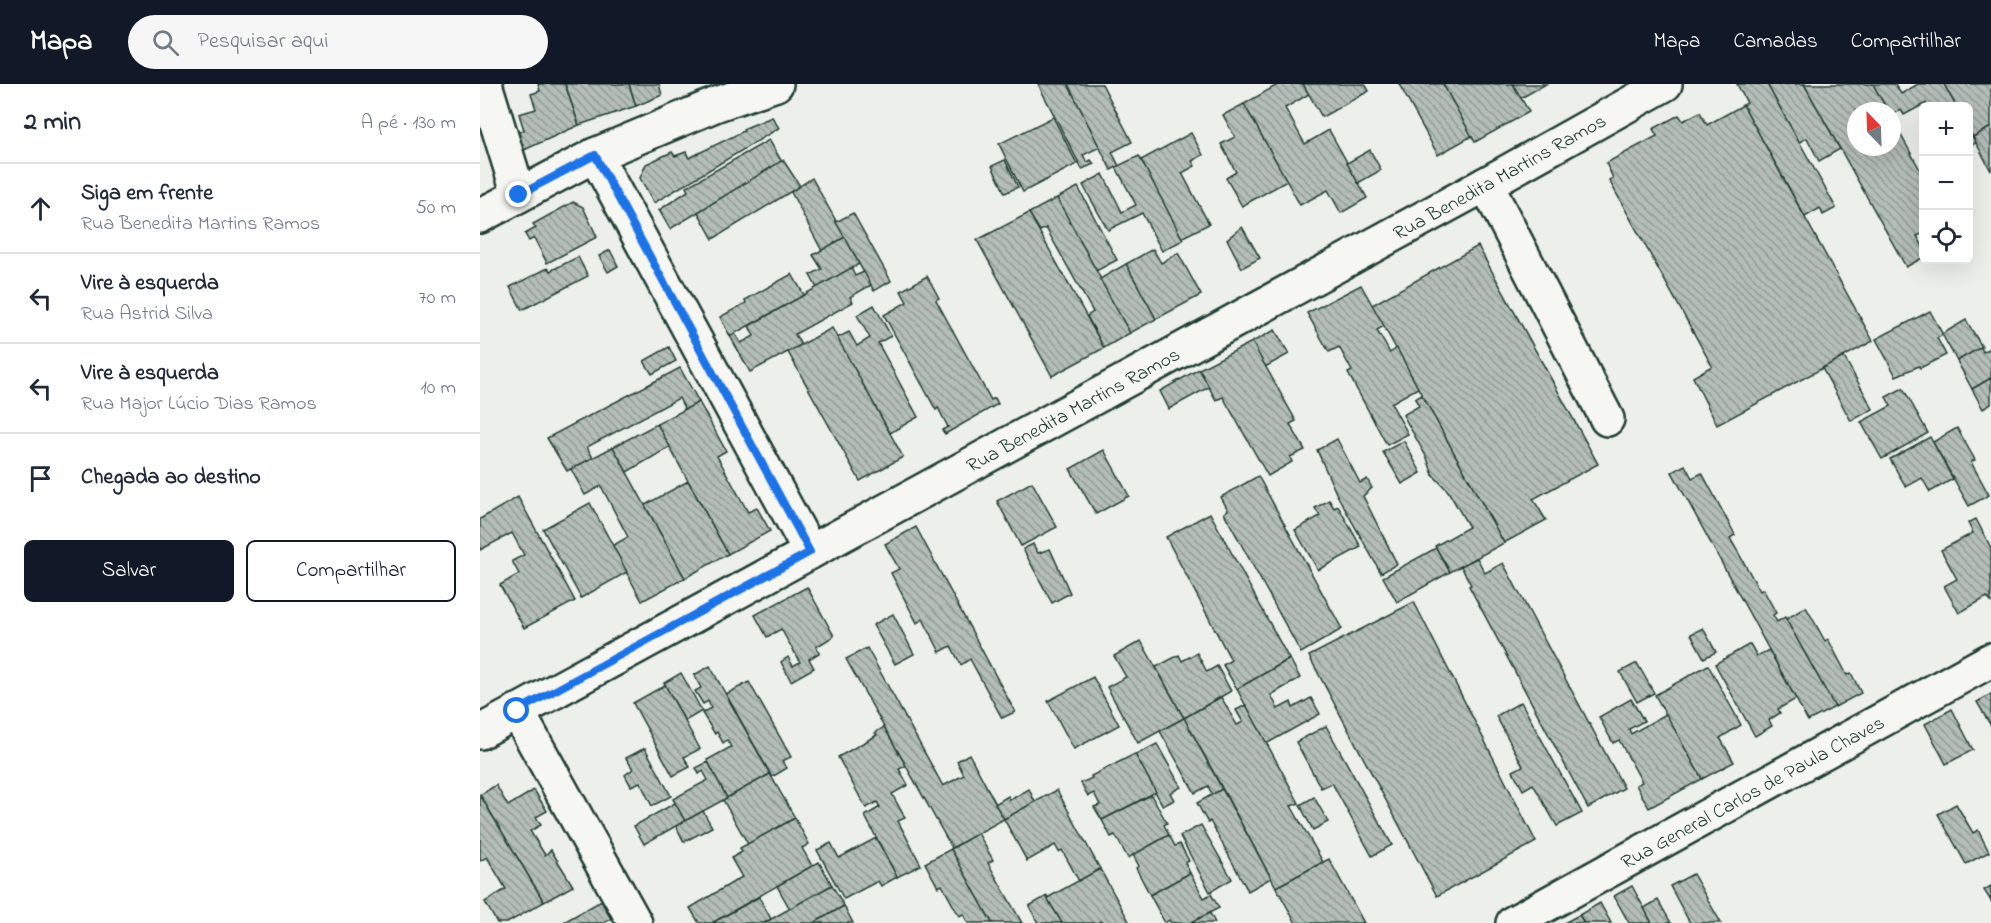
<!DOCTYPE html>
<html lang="pt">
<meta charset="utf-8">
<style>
body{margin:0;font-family:"Indie Flower",sans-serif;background:#f6f6f7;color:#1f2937}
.controls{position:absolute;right:18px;top:18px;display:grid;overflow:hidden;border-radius:9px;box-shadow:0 6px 24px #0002}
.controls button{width:54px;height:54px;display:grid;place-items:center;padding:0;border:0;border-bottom:2px solid #e0e1e3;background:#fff;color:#1f2937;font:30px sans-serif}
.compass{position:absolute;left:1367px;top:18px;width:54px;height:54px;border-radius:50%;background:#fff;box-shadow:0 6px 24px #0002;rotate:337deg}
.stop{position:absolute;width:18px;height:18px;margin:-14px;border:4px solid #1a73e8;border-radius:50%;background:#fff}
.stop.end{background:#1a73e8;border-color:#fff;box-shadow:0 2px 6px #0008}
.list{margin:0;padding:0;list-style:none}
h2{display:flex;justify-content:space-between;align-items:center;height:78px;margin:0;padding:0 24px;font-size:26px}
h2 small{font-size:20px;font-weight:400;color:#747a83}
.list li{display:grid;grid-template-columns:39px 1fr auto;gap:18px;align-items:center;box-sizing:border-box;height:90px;padding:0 24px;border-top:2px solid #e0e1e3}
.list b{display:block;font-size:22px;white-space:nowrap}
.list p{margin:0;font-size:20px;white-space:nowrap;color:#747a83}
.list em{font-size:20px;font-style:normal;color:#747a83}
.actions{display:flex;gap:12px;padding:18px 24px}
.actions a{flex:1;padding:14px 0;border:2px solid #111827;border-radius:9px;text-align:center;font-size:21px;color:#111827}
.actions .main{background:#111827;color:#fff}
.icon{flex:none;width:33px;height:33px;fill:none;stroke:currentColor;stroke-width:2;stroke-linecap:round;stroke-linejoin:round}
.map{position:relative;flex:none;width:1511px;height:839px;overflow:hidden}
header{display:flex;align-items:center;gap:36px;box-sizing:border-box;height:84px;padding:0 30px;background:#111827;color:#fff}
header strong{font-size:28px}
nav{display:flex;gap:33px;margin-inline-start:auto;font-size:21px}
.search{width:420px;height:54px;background:#f6f6f7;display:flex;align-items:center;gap:15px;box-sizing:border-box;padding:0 21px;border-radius:33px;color:#747a83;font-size:22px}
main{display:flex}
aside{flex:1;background:#fff}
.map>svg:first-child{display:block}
</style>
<header>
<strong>Mapa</strong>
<div class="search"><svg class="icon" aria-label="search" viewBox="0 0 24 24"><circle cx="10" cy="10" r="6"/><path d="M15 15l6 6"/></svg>Pesquisar aqui</div>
<nav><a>Mapa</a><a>Camadas</a><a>Compartilhar</a></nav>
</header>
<main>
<aside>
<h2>2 min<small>A pé · 130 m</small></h2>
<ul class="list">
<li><svg class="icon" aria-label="ahead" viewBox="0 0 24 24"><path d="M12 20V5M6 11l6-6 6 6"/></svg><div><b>Siga em frente</b><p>Rua Benedita Martins Ramos</p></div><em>50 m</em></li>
<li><svg class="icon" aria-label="left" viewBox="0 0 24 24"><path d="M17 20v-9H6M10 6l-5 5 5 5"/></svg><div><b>Vire à esquerda</b><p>Rua Astrid Silva</p></div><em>70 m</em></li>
<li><svg class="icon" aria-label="left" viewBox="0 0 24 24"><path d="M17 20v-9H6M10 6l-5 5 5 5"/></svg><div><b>Vire à esquerda</b><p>Rua Major Lúcio Dias Ramos</p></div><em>10 m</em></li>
<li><svg class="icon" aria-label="arrive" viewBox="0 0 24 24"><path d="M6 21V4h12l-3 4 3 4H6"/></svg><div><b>Chegada ao destino</b></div></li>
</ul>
<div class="actions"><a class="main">Salvar</a><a>Compartilhar</a></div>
</aside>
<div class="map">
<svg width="1511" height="839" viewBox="0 0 1511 839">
<defs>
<pattern id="building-back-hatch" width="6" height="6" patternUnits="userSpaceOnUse" patternTransform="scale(1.5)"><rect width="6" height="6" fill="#b4bdb8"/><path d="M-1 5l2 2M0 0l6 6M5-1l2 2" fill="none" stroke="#929b96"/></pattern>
</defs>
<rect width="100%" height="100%" fill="#edefea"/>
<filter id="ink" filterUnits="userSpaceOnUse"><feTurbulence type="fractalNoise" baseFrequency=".0167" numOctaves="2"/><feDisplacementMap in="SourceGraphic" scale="12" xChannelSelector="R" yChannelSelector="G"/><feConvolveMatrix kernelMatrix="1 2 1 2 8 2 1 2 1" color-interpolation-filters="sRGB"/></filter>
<g filter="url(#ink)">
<g fill="url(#building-back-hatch)" stroke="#1f3d34" stroke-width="1.5">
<polygon points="58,0 85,0 99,41 42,67 35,49 44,46 39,30 56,25 51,10 60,7"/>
<polygon points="85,0 149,0 156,22 99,41"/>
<polygon points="149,0 179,0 182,11 156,22"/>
<polygon points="558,0 588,0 620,63 603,71 607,78 611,76 614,80 602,85"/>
<polygon points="588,0 622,0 652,58 632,68 639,82 631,86"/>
<polygon points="799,0 823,0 829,10 805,24 825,60 849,46 887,114 861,129 848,106 820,121 764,20"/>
<polygon points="823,0 885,0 889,7 842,33"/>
<polygon points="919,0 963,0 992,52 958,71"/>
<polygon points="963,0 1033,0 1049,28 995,58"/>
<polygon points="1033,0 1066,0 1041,14"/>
<polygon points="1257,0 1287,0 1356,124 1343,131 1340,124 1325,133 1263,21 1267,19"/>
<polygon points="1287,0 1324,0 1360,65 1339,77 1327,54 1319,58"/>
<polygon points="1324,0 1393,0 1408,27 1376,27 1376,63 1412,63 1412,35 1444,93 1444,149 1437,152 1444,164 1444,173 1426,183"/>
<polygon points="1393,0 1415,0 1421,10 1438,0 1464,0 1476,22 1447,22 1446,19 1424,31 1421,26 1412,31 1412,27 1408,27"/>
<polygon points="1464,0 1511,0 1511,43 1493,53 1488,45 1488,22 1476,22"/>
<polygon points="764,20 807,97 762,122 746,94 756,88 741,60 755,53 743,31"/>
<polygon points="1263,21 1393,257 1237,341 1213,293 1232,282 1129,96 1133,94 1126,79 1177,52 1173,45 1199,31 1203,37 1220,28 1227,41"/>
<polygon points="292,33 299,44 174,119 160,94 166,80 192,68 195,72 206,68 209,74 264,47 263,45"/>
<polygon points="573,33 597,80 543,108 519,60"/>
<polygon points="1511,43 1511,87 1493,53"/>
<polygon points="1488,45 1496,59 1488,63"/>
<polygon points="711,49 723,71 712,77 715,82 702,89 729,140 701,154 661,76"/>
<polygon points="289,56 302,78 190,145 179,126 208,107 206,103"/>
<polygon points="890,66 901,86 878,99 867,79"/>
<polygon points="659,72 703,156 682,167 662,129 628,146 603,101 623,90 642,128 656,121 636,83"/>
<polygon points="303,76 320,102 233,155 218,128"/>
<polygon points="525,76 538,103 525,109 512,82"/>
<polygon points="332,94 365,153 342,167 311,108"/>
<polygon points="598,103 637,176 616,187 577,114"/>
<polygon points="577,114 650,249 624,264 607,232 613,228 566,144 560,147 549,129"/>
<polygon points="93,118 103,123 117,153 67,179 54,154 49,157 45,150 56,144 53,140"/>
<polygon points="373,129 411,197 394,207 356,138"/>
<polygon points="549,129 624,264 572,292 497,156"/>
<polygon points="762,143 780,174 762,184 747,155"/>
<polygon points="365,153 379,180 337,204 330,191 342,185 333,171"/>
<polygon points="998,162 1118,380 1053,415 1066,436 1024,459 892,221"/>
<polygon points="673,165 681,179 698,169 721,211 676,235 646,180"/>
<polygon points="130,166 138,182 128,188 119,172"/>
<polygon points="98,173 108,192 42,226 30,203 68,184 70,187"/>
<polygon points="646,180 676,235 650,249 620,195"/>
<polygon points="371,184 375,192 384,188 391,201 370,213 373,218 315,250 321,261 270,288 250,252 255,250 261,259 274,252 269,242"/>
<polygon points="312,190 324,211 250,252 240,233 266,219 265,216"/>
<polygon points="447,192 459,214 456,216 511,316 515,314 518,320 465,350 462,346 468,343 458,324 456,326 404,231 427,218 421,207"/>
<polygon points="881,201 904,242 897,246 910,269 917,264 938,304 911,319 928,350 907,361 868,289 872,287 859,263 849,268 827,229"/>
<polygon points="394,221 411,252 398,259 438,333 410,349 357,254 369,248 377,262 390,254 377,231"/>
<polygon points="1450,227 1463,251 1457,254 1466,271 1440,284 1439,282 1416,292 1396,255"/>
<polygon points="1486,236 1502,263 1477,277 1462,250"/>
<polygon points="352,244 423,373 380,397 308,268"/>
<polygon points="795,246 809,270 785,283 772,258"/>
<polygon points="772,258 816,337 810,340 825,366 810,373 812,378 788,392 743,313 736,316 719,285"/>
<polygon points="189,263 196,277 172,290 164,277"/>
<polygon points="1501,263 1503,268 1511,264 1511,294 1492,305 1477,277"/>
<polygon points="1364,273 1393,325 1371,337 1342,284"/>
<polygon points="200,284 219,318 205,326 199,314 107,363 113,374 87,387 67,354"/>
<polygon points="719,285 729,303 689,325 680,307"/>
<polygon points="1511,294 1511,320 1503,325 1492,305"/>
<polygon points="1423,304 1448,349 1402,375 1381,338 1411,322 1406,313"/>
<polygon points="942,311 1024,459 970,488 955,462 989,443 968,407 953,391 947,374 923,331 939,322 935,315"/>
<polygon points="219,318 246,367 237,372 268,428 277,424 290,447 248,470 177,340"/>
<polygon points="177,340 190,363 147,388 133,363"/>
<polygon points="1477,344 1495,376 1491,378 1509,411 1489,422 1453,358"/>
<polygon points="1450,353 1473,395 1450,408 1442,394 1426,403 1410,375"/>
<polygon points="857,355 880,399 887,395 892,404 883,412 917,480 901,489 856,409 837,366"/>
<polygon points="924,357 941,389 922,400 903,368"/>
<polygon points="133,363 205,494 162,517 132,462 148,453 121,402 105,411 91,385"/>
<polygon points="624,366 649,412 616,430 590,385"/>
<polygon points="1205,381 1212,394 1222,389 1252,445 1255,451 1250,454 1280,507 1283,505 1296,529 1293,531 1297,538 1305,533 1355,623 1328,637 1192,388"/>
<polygon points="778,392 862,545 821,569 744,429 748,426 741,413"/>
<polygon points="208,397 248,470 205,494 165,421"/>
<polygon points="552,398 577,443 541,462 517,417"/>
<polygon points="38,413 95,517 44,544 20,501 39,490 32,477 44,471 32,449 0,466 0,435"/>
<polygon points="849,416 854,424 858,422 881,463 838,486 815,446 840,432 835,424"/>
<polygon points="110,419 147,488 101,514 63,445"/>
<polygon points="730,429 809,575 757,605 743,581 751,576 686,453"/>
<polygon points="1496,435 1511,464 1511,518 1507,513 1479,529 1464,502 1477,495 1461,466 1493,449 1488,439"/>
<polygon points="436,443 535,628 522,634 490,575 481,581 471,562 460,568 443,535 437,539 411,489 419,485 405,460"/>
<polygon points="553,460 558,469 570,465 590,509 572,519 543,465"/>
<polygon points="956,464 970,488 917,518 903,493"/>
<polygon points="997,474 1005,489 1023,479 1144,704 1108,724 989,502 991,501 981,482"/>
<polygon points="327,503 354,552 336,563 339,569 329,575 334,584 311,597 301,578 308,573 313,582 320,578 301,545 287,553 275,531"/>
<polygon points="934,518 1056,758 957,812 829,572"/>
<polygon points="1326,523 1345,557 1348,555 1367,591 1371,589 1381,609 1355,623 1306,535"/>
<polygon points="413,530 434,570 415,580 393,541"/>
<polygon points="1223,544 1236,568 1224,574 1211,550"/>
<polygon points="661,557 704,634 658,659 627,603 646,593 634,572"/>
<polygon points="1270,560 1277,572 1289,566 1316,615 1298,625 1300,629 1289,636 1292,642 1275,652 1235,580"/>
<polygon points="387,564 463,702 484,691 477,677 489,670 524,735 472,764 366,575"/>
<polygon points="717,569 727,588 737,582 751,607 704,634 676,583 699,571 702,577"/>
<polygon points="810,575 820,594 791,611 798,625 811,618 813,624 831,614 840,630 786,660 757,605"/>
<polygon points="1157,579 1174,609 1157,618 1140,588"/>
<polygon points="1228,581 1261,641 1240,654 1254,678 1222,695 1175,611"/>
<polygon points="230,582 290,690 247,714 227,676 251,663 247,656 243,659 237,648 235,650 222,629 231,624 228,617 223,620 215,607 221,604 214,591"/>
<polygon points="201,589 222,627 205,637 184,599"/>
<polygon points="613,593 639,641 594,665 568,617"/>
<polygon points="269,598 311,673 302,677 307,684 292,693 246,610"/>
<polygon points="185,601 220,665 204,673 210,683 193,692 153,619"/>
<polygon points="1511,610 1511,642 1497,618"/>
<polygon points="741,613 757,641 763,638 756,626 766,621 819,719 811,722 843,778 796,803 704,634"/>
<polygon points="1151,615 1164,637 1149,645 1151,650 1186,630 1222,695 1169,724 1156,701 1162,698 1139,656 1133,659 1119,633"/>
<polygon points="1041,618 1102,729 1077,742 1053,700 1043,706 1033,687 1043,682 1016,632"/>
<polygon points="1472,625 1493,666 1466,680 1445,640"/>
<polygon points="704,634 742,705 732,711 728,702 715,709 680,647"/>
<polygon points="846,642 912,761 892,772 852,699 841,704 816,658"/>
<polygon points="404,643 426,682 419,685 428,701 412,710 425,734 418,737 441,781 417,793 385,732 400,723 397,718 386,724 358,673 397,651 395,649"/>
<polygon points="677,660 701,703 690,709 694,716 683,722 655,671"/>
<polygon points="165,664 191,712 172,722 160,698 151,702 145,691 153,685 146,674"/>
<polygon points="655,670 676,708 622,736 614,723 620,721 614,709 608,712 601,699 612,694 611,692"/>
<polygon points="228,678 247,714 205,737 193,715 228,696 223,687 219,690 216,684"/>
<polygon points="290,690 315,734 268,760 243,716"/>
<polygon points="16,701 28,722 54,706 67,727 56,733 61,741 50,747 65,771 71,766 93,802 64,818 0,711"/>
<polygon points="549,705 555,718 524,735 515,720 528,712 530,716"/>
<polygon points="742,705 791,794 768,807 730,737 728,739 717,719"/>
<polygon points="577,706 620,785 599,797 582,766 579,768 575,761 547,777 524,735"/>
<polygon points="0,711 64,818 27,839 17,839 5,818 26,805 7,773 0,777"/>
<polygon points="671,711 687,739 684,741 689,751 648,774 635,751 631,753 622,736"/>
<polygon points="834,713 848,738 833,746 820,721"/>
<polygon points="195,719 205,737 164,760 154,742"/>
<polygon points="1476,720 1493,749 1498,746 1509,768 1486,780 1458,730"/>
<polygon points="223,727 232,743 204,758 196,742"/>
<polygon points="315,734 329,760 322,764 332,782 232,839 219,839 210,824 262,793 251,774 262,768 260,764"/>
<polygon points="721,741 752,795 730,808 700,752"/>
<polygon points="498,749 513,776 508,779 542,839 512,839 471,765"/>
<polygon points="689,751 695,762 700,760 709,777 705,779 710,789 670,811 656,784 659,782 653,771"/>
<polygon points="396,754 417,793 401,802 398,797 364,815 337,766 351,759 359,774"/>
<polygon points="471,765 512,839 488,839 483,830 479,832 462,801 458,803 445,779"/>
<polygon points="849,775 884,839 816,839 796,803"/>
<polygon points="339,778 352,801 310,825 297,802"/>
<polygon points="620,785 650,839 622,839 621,837 617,839 581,839 567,814"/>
<polygon points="710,789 724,814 731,810 739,824 710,839 691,839 689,836 685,839 670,811"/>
<polygon points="1213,790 1241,839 1210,839 1190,802"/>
<polygon points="352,801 364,822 334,839 284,839"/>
<polygon points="1152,802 1164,824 1172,839 1149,839 1134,812"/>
<polygon points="1511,802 1511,817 1504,806"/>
<polygon points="567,812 567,814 582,839 558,839 549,822"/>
<polygon points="279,813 291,835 284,839 232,839"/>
<polygon points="1178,816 1191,839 1172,839 1164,824"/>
<polygon points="121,817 131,835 124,839 82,839"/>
<polygon points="1120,819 1131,839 1104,839 1099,831"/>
<polygon points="364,822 373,839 334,839"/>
<polygon points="730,829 735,839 710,839"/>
<polygon points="1099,831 1104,839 1084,839"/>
</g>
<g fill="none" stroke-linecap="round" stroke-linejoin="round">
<g stroke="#1f3d34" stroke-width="38">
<g id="minor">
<polyline points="5,0 39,111"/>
<polyline points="115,71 330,468"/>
<polyline points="1006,100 1127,335"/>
<polyline points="37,627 155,839"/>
<path id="s1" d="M0,648l1006,-548 179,-100"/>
<path id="s2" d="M1033,839l478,-263"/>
</g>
</g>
<g stroke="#1f3d34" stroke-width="38">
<polyline id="major" points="0,132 115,71 237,20 296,0"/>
</g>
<use href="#minor" stroke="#f6f6f2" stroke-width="33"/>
<use href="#major" stroke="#f6f6f2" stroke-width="33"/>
</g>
</g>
<g fill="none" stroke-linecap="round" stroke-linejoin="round" filter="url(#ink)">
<polyline stroke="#1a73e8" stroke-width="8" points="37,627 330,468 115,71 39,111"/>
</g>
<g text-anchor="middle" stroke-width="5" stroke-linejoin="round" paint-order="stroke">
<g font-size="20" fill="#1f3d34" stroke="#f6f6f2">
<text dy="7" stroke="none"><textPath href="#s1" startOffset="1161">Rua Benedita Martins Ramos</textPath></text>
<text dy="7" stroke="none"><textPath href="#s1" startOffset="675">Rua Benedita Martins Ramos</textPath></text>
<text dy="7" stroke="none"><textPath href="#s2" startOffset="273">Rua General Carlos de Paula Chaves</textPath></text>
</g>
</g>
</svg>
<div class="controls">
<button>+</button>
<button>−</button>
<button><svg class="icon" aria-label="locate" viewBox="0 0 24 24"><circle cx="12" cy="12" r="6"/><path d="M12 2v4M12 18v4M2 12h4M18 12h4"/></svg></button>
</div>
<svg class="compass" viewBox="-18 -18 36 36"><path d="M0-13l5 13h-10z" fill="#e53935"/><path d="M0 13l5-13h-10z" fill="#747a83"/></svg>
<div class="stop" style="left:37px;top:627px"></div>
<div class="stop end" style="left:39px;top:111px"></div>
</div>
</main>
